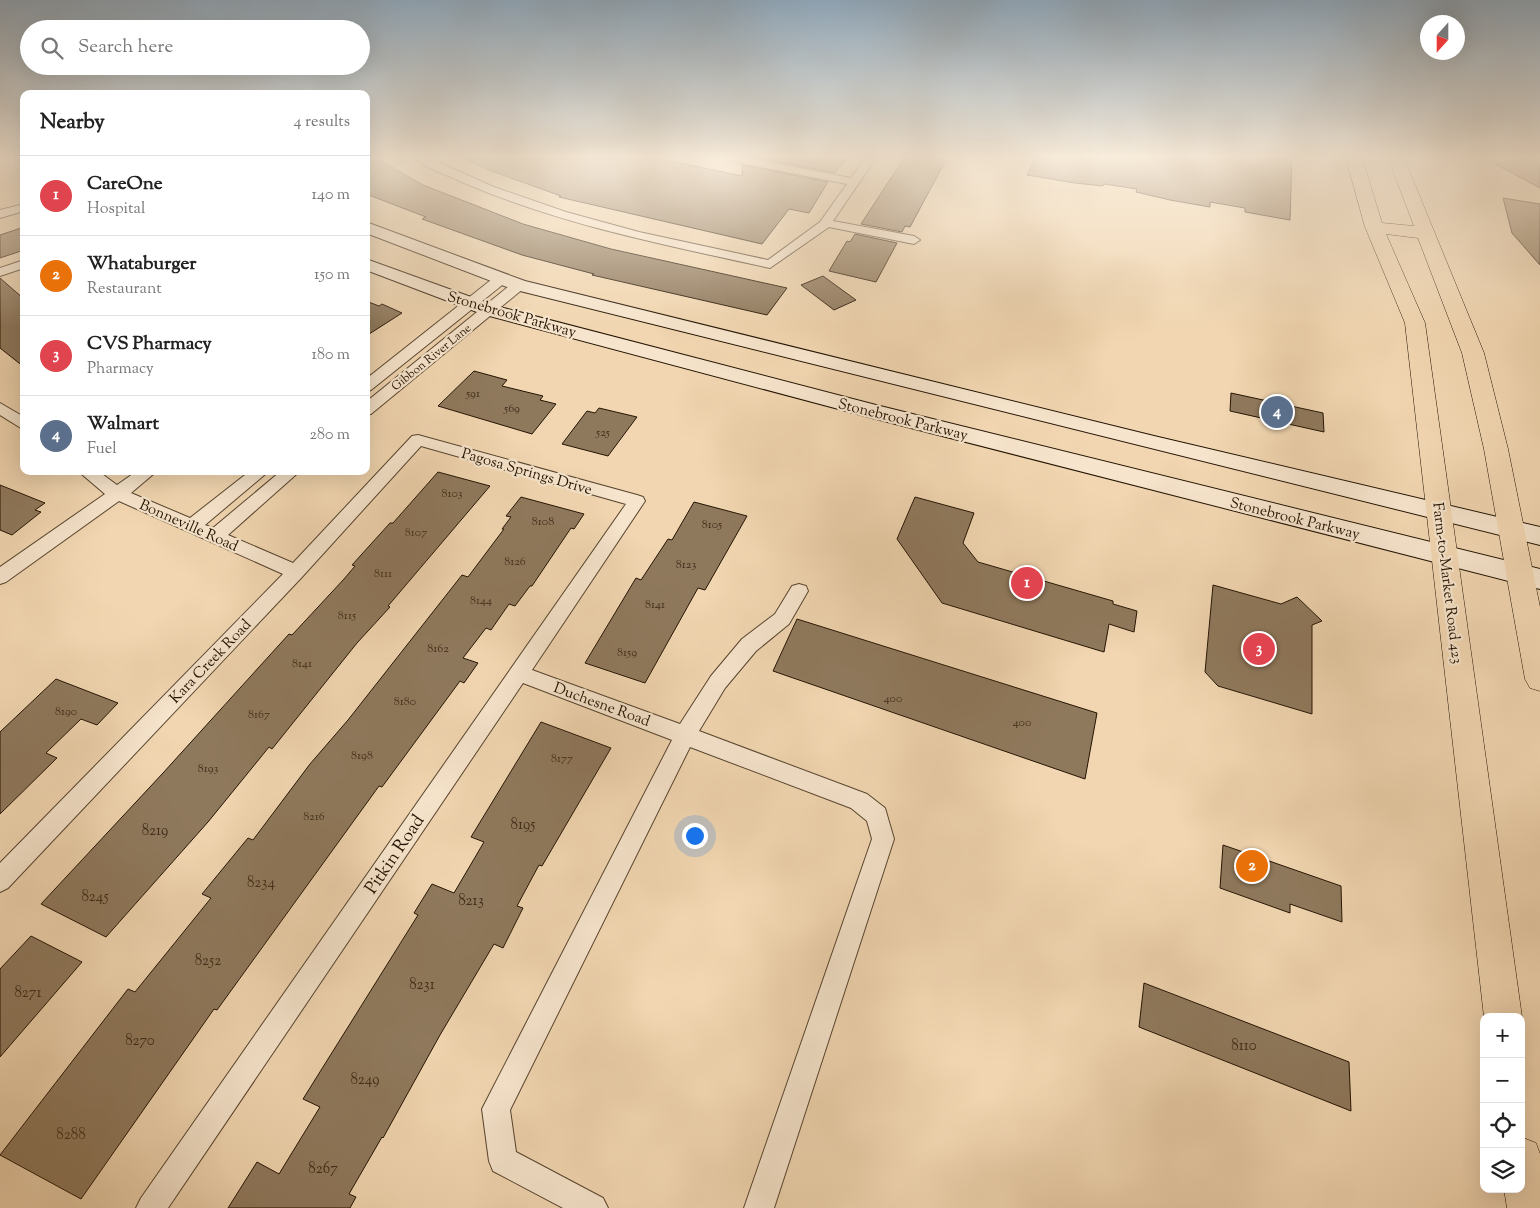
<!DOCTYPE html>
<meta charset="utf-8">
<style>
body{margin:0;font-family:"Sorts Mill Goudy",serif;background:#f6f6f6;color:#222}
.controls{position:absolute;right:15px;bottom:15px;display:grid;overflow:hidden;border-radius:10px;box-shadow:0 5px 20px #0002}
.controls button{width:45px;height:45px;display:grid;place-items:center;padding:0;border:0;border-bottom:1px solid #e0e0e0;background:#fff;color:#222;font:25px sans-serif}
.compass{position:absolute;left:1420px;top:15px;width:45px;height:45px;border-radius:50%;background:#fff;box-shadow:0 5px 20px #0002;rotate:201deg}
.you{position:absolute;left:694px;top:835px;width:18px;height:18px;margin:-12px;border:4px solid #fff;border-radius:50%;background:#1a73e8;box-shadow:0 0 0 8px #1a73e833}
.badge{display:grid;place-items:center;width:32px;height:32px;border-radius:50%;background:#8f2418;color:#fff;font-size:16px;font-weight:700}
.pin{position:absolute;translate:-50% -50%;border:2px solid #fff;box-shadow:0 1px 5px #0006}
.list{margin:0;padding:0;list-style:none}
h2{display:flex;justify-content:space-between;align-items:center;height:65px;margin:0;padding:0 20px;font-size:21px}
h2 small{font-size:16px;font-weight:400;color:#767676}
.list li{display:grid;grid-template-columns:32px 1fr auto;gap:15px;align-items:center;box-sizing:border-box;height:80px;padding:0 20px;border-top:1px solid #e0e0e0}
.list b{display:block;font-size:19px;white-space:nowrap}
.list p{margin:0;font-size:16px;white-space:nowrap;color:#767676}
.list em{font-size:16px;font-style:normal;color:#767676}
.icon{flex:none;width:28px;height:28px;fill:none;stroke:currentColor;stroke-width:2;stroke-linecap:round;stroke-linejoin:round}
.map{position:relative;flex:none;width:1540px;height:1208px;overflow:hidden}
.search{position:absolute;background:#fff;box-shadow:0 5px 20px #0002;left:20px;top:20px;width:350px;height:55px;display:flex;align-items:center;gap:12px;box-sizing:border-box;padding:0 18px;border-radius:28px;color:#767676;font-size:19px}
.panel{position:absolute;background:#fff;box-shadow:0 5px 20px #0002;left:20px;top:90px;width:350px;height:385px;border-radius:10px}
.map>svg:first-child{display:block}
</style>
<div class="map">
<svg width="1540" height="1208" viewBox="0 0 1540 1208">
<rect width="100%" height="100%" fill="#f1d6b1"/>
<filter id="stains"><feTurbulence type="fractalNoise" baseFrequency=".004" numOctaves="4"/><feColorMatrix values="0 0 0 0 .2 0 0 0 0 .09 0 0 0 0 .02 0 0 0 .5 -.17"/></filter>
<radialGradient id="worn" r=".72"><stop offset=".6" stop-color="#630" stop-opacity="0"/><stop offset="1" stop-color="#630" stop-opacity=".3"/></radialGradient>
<g fill="#8f795d" stroke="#241403">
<polygon points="366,158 376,158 423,185 523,224 611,249 787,288 767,315 592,275 594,274 522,255 422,219 426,217 366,194"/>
<polygon points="464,158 657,158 742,176 743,165 828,182 809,213 789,209 762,244 559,197 561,196 489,170"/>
<polygon points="759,158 847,158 835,173"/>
<polygon points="904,158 947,158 910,227 905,226 902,232 861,224"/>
<polygon points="1035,158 1292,158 1290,220 1245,212 1245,208 1210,202 1210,207 1170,200 1136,192 1137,189 1104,184 1103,186 1075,183 1027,175"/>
<polygon points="1528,158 1540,165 1540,188 1495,164"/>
<polygon points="1503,198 1540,204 1540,265 1512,233"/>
<polygon points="24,227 24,250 0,258 0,235"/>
<polygon points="855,234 897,243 876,282 829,271 847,241 850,242"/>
<polygon points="823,276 856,300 834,310 801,285"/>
<polygon points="0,278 24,299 24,367 0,348"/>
<polygon points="366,301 379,306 382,304 402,313 366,336"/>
<polygon points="474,371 507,380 502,386 543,396 540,400 556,404 532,434 438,406"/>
<polygon points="1231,393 1323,413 1324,432 1230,411"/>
<polygon points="599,408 637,417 608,456 562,444 587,411 595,413"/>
<polygon points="438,472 490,486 388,606 390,607 357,643 272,749 269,747 208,822 106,937 41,904 163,773 289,634 292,635 344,579 355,566 352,565 390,523 393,523"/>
<polygon points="0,485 45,503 35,510 41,512 12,535 0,530"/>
<polygon points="521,497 584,514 574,529 571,528 532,586 530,586 515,606 509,604 491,630 486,628 463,658 478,663 464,683 460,681 382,787 379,786 217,1010 214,1009 81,1199 0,1155 128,989 135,992 211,898 202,894 248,838 253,840 310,764 348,720 462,575 468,577 504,529 502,529 511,517 506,516"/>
<polygon points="915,497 974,513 963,543 978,562 1113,601 1113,604 1137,611 1134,632 1109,624 1104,652 942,603 897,539"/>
<polygon points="694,502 747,516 705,590 698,588 645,683 585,663 636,578 641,580 668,539 672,540"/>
<polygon points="1213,585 1281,604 1297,597 1322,621 1312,625 1312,714 1218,686 1205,672"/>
<polygon points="797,619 1097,713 1085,779 773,671"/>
<polygon points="56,679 118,703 97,725 81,719 46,753 57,758 0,814 0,732"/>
<polygon points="541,722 611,748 542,866 539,865 517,906 523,908 503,948 494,944 440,1035 383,1138 382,1137 349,1194 356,1197 350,1208 228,1208 257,1162 279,1174 320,1107 303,1099 418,915 414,913 432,884 454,893 484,842 471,837"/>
<polygon points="1223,845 1341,886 1342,922 1290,904 1290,913 1220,888"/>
<polygon points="31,936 82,962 0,1057 0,969"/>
<polygon points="1144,983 1349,1062 1351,1111 1139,1027"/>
</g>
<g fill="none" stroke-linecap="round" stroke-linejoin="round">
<g stroke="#57442e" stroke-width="2">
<g id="street">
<path d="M415,158h14l65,29 72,25 73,20 129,28 52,-38 27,-38 -117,-23 -5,-3h23l103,20 14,-20h11l-43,63 81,15 6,4 -6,4 -85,-17 -59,41c-104,-23 -209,-43 -308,-86 -14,-7 -36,-13 -47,-24z"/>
<polygon points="24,204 24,211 0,218 0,210"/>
<polygon points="24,260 24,268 0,276 0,268"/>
<polygon points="501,275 506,276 508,279 506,282 371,390 366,392 366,379 496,276"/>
<polygon points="519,281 524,282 526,285 524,288 371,414 366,415 366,402 514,282"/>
<polygon points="0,403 24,417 24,430 0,415"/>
<polygon points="418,435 637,495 643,497 645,501 532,670 680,724 711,676 742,639 775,614 792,586 799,584 806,586 808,591 789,624 756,651 725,688 699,731 867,794 885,808 894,839 774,1208 744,1208 872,839 867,821 851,808 690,747 510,1110 516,1152 603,1198 608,1208 563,1208 493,1171 489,1161 482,1109 672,740 523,683 168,1208 136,1208 141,1198 626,504 421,446 302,577 8,888 0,892 0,863 283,574 119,501 6,582 0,584 0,567 105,494 78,471 98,471 117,485 137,471 157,471 131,493 190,518 250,471 269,471 205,525 213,528 281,471 300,471 228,535 293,563 412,436"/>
</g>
</g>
<g stroke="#241403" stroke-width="2">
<g id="secondary">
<polygon points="366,222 525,281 1154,436 1540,527 1540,545 512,289 366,233"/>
<polygon points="366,259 496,306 876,405 1540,569 1540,589 876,419 482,314 366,270"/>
</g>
</g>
<g stroke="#241403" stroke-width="1">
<g id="primary">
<polygon points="1346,158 1362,158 1382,223 1414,226 1388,158 1404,158 1484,353 1508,449 1540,607 1540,691 1530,688 1525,679 1484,449 1462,353 1418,238 1386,234 1425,323 1522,1017 1521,1019 1521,1017 1484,1017 1405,323 1365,227"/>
<polygon points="1521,1137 1536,1143 1540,1154 1540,1208 1507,1208 1504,1189 1521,1189"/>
</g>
</g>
<use href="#street" fill="#f6e4cc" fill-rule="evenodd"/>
<use href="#secondary" fill="#f6e4cc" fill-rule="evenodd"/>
<use href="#primary" fill="#f1d6b1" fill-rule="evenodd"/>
</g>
<linearGradient id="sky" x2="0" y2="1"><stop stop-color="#8fa7ba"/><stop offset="0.48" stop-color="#f9eddc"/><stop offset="1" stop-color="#f9eddc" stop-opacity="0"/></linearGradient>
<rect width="1540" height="327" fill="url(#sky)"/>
<g text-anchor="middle" stroke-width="4.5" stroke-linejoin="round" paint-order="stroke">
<g font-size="12" fill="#241403" stroke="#f6e4cc">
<text transform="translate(431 357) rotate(-39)" y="4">Gibbon River Lane</text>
</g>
<g font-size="12" fill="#3f2d1a">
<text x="473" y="397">591</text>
<text x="512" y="412">569</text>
<text x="603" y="436">525</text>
<text x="452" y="497">8103</text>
<text x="543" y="525">8108</text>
<text x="712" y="528">8105</text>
<text x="416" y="536">8107</text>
<text x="515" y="565">8126</text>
<text x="686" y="568">8123</text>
<text x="383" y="577">8111</text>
<text x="481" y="604">8144</text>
<text x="655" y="608">8141</text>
<text x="347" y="619">8115</text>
<text x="438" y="652">8162</text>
<text x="627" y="656">8159</text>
<text x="302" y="667">8141</text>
<text x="893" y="702">400</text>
<text x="405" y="705">8180</text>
<text x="66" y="715">8190</text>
<text x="259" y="718">8167</text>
<text x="1022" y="726">400</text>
<text x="362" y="759">8198</text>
<text x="562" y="762">8177</text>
<text x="208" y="772">8193</text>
<text x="314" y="820">8216</text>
</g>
<g font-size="15" fill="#241403" stroke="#f6e4cc">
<text transform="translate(512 314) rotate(16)" y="5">Stonebrook Parkway</text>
<text transform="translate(903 419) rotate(14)" y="5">Stonebrook Parkway</text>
<text transform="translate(527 471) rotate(16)" y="5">Pagosa Springs Drive</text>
<text transform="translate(1295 518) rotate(14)" y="5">Stonebrook Parkway</text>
<text transform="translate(189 525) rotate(24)" y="5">Bonneville Road</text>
<text transform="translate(1448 583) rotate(83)" y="5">Farm-to-Market Road 423</text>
<text transform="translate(210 661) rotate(-46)" y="5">Kara Creek Road</text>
<text transform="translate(602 704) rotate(20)" y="5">Duchesne Road</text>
</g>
<g font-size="15" fill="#3f2d1a">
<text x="523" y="829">8195</text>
<text x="155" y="835">8219</text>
<text x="261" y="887">8234</text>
<text x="95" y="901">8245</text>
<text x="471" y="905">8213</text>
<text x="208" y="965">8252</text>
<text x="422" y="989">8231</text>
<text x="28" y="997">8271</text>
<text x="140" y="1045">8270</text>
<text x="1244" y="1050">8110</text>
<text x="365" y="1084">8249</text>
<text x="71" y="1139">8288</text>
<text x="323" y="1173">8267</text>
</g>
<g font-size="18" fill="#241403" stroke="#f6e4cc">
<text transform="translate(394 854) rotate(-56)" y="6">Pitkin Road</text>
</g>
</g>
<rect width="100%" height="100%" filter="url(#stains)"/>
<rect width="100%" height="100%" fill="url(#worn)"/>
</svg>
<div class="controls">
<button>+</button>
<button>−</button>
<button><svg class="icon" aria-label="locate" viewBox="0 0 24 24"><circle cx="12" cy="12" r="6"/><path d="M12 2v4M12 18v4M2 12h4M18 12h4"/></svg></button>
<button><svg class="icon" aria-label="layers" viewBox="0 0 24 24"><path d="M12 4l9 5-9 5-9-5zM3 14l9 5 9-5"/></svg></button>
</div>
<svg class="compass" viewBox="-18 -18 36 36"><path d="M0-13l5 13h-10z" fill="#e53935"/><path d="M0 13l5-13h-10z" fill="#767676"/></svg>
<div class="you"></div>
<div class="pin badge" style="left:1027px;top:583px;background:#e0444e">1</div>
<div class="pin badge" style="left:1252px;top:866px;background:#e8710a">2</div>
<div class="pin badge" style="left:1259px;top:649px;background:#e0444e">3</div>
<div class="pin badge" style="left:1277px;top:412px;background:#5c6f8a">4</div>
<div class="search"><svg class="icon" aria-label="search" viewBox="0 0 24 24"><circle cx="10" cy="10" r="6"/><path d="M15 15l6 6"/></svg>Search here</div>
<section class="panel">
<h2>Nearby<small>4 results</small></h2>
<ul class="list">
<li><span class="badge" style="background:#e0444e">1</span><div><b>CareOne</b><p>Hospital</p></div><em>140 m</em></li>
<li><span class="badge" style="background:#e8710a">2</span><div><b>Whataburger</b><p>Restaurant</p></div><em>150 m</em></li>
<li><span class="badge" style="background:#e0444e">3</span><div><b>CVS Pharmacy</b><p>Pharmacy</p></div><em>180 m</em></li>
<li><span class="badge" style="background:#5c6f8a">4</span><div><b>Walmart</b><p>Fuel</p></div><em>280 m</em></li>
</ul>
</section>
</div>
